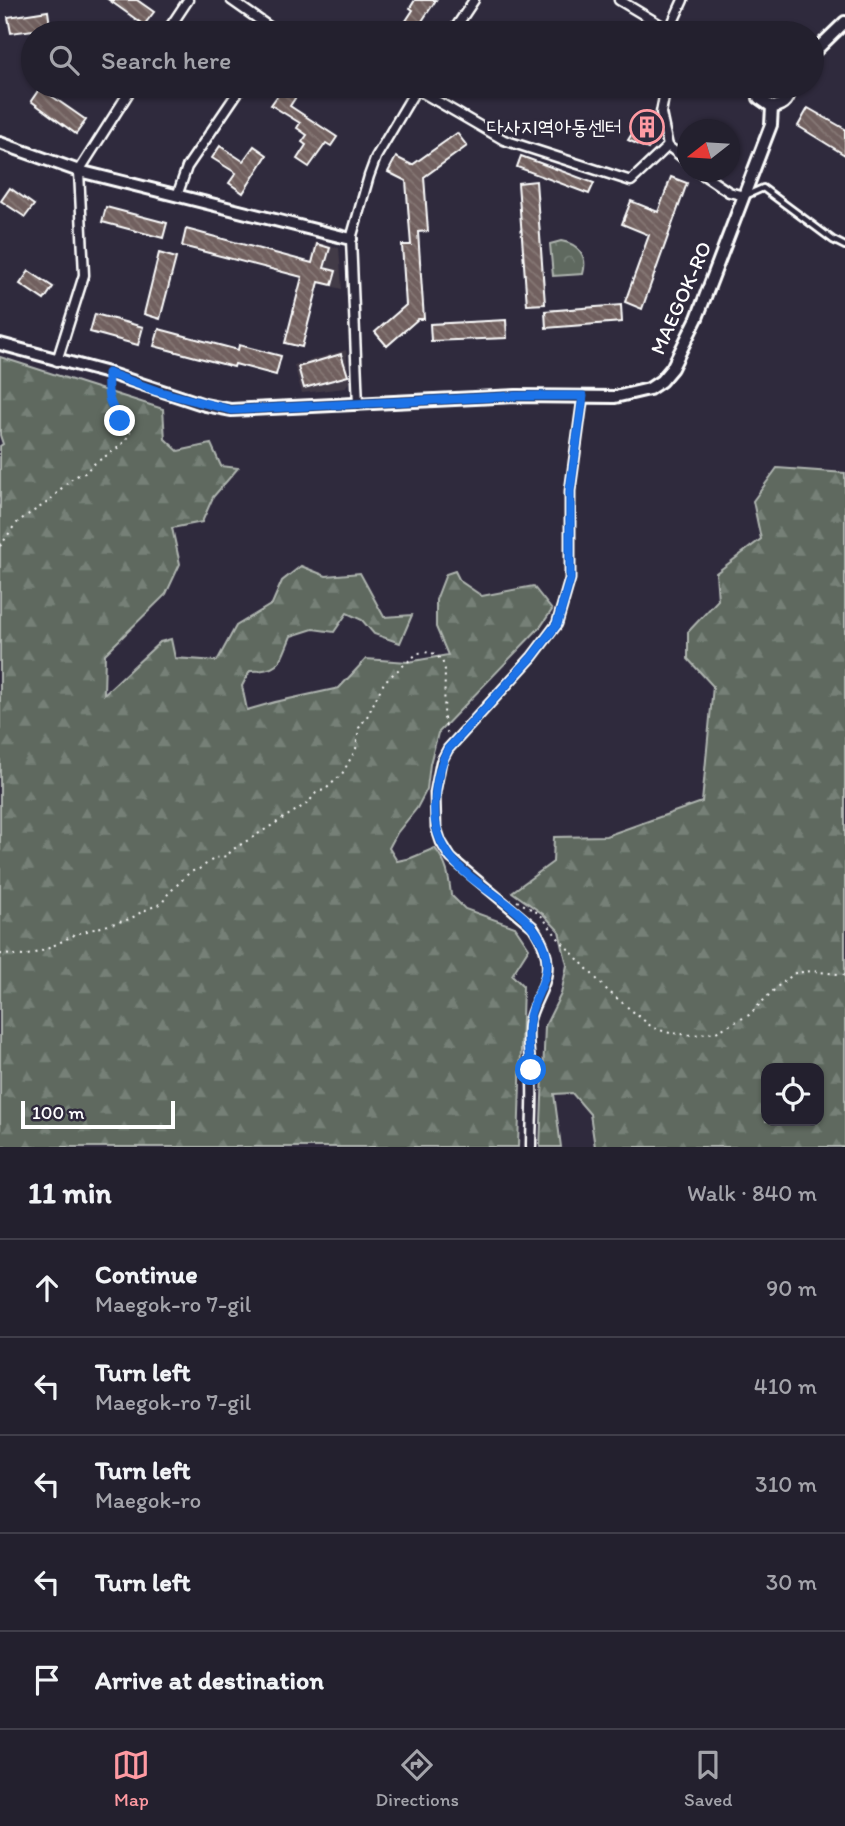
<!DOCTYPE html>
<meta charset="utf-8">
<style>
body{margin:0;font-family:Itim,"Poor Story",sans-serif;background:#2f2d3a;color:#f1f3f6}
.controls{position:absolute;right:21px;bottom:21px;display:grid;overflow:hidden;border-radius:14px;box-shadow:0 2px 5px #0004}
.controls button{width:63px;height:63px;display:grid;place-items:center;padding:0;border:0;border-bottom:2px solid #403e4a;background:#23202e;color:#f1f3f6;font:35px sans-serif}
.compass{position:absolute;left:677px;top:119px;width:63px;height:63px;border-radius:50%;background:#23202e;box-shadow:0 2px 5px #0004;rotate:253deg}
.scale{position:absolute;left:21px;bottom:18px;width:154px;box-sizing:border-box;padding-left:7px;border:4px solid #fff;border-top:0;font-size:19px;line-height:24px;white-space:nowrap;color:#fff;-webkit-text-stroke:5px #2f2a3d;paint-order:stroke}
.stop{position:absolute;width:21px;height:21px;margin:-16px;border:5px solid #1a73e8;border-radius:50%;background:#fff}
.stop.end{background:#1a73e8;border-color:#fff;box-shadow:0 2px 7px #0008}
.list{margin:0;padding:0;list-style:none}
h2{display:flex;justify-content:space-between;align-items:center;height:91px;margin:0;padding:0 28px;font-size:30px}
h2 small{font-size:23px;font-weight:400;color:#a3a3aa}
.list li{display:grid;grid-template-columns:46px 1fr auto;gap:21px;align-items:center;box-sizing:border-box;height:98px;padding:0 28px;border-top:2px solid #403e4a}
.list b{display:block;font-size:26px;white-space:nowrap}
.list p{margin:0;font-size:23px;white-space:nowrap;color:#a3a3aa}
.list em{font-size:23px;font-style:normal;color:#a3a3aa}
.icon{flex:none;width:38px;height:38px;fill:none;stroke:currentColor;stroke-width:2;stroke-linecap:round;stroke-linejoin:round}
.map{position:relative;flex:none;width:845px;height:1147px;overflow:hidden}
.search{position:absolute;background:#23202e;box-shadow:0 2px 5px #0004;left:21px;right:21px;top:21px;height:77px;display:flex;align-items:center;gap:18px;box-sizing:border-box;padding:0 24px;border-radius:38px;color:#a3a3aa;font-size:26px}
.sheet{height:581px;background:#23202e}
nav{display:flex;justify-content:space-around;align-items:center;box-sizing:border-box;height:98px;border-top:2px solid #403e4a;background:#23202e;font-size:19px;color:#a3a3aa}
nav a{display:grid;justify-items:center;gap:4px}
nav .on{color:#ff9aa2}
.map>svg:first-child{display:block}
</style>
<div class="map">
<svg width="845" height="1147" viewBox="0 0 845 1147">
<defs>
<pattern id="forest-firs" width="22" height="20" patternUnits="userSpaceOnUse" patternTransform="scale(1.75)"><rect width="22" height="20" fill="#5e695f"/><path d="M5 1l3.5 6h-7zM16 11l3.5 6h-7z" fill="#768077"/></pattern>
<pattern id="park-crowns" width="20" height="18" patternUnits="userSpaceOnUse" patternTransform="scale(1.75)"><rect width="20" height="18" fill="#5e695f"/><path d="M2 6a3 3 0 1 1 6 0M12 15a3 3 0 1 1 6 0" fill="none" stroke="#768077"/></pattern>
<pattern id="building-back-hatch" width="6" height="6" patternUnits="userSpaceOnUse" patternTransform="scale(1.75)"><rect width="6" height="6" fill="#71605e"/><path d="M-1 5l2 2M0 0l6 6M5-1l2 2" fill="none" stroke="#867876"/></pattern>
</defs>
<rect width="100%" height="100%" fill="#2f2a3d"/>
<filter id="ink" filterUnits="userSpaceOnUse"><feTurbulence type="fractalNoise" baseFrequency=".0143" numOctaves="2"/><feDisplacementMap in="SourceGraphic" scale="14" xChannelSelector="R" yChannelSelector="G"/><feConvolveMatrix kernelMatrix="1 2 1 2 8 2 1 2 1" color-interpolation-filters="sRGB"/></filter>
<g filter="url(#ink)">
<g fill="#433a47">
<polygon points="315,242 339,248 342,289 306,280"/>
<polygon points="346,350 349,382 345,388 302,393 294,365"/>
</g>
<g fill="url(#forest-firs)" stroke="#aeb4af" stroke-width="2" fill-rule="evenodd">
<path d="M0,357l163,52 2,30 13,12 33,-7 10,22 17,2 -25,29 -11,25 -30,6 8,36 -14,30 -61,60 -1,40 56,-52 11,-3 4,19 42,3 19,-35 36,-22 10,-23 19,-15 25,10 34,-3 24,44 28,-2 -12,28 -26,-9 -12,-14 -15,-7 -13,19 -21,-3 -22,7c-11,26 -10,35 -41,35l-8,15 5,24 28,-8 64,-14 27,-29 42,3 40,-7 -12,-28v-27l10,-26 9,-3 5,10 22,15 51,-10 19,24 -11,16 -103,107 -8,31 -3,25 -10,19 -20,25 -8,15 8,13 14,-3 24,-10c12,16 14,28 16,47l14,14 50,18 14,21 -17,27 11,11 -5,161h-518v-701l3,-2 -3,-9z"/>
<path d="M777,468l68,5v674h-250l-5,-33 -18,-21 -18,1 7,53h-21l5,-121 16,-32 6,-29 -8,-34 -16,-17 -31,-22 41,-30 1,-25 52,-1 96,-34 11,-116 -25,-27v-27l30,-32 -2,-27 45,-34 -8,-38zM766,1068h53v53h-53z"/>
</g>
<path fill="url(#park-crowns)" stroke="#aeb4af" stroke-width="2" d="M561,241c18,3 27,15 22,33l-30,2 -3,-32z"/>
<g fill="url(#building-back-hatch)" stroke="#fff" stroke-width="2">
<polygon points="109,0 137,0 154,12 144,25"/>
<polygon points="415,0 436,0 414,33 398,33 413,10 410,8"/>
<polygon points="48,11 51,33 34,33 33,30 11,33 8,17"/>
<polygon points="279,86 303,86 290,106 337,137 331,146 326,143 309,167 297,159 306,145 302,142 307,135 297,128 300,123 271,105 278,95 274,93"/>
<polygon points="40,88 86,120 76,134 31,101"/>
<polygon points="808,108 845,129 845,155 798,126"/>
<polygon points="649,116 656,119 658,133 648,149 628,140 640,121"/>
<polygon points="457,133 467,146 424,177 428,231 418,232 424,319 418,319 387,346 375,332 406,305 402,245 411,245 406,181 388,172 396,157 412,165"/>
<polygon points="220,146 243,161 254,146 267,155 243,193 229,183 236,173 212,158"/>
<polygon points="521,156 594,183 589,194 517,167"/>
<polygon points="671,177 687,183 642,309 625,302 649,235 622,224 631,201 658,212"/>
<polygon points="536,181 545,304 527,305 518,183"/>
<polygon points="10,188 34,205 25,217 1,201"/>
<polygon points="106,207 167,223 163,238 102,222"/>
<polygon points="186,229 312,263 317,244 330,248 324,268 336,271 332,285 319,282 302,347 285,343 302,277 182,246"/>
<polygon points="159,253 176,258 160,319 144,314"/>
<polygon points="29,271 53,287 44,300 20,284"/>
<polygon points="621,305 622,322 546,328 545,311"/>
<polygon points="95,314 143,327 138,345 90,332"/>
<polygon points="506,320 507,338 431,341 430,324"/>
<polygon points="159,329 238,350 239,345 281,356 276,375 235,364 234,367 154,346"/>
<polygon points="341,354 348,376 304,388 298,367"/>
</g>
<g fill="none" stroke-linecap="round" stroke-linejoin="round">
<g stroke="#fff" stroke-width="10">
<polyline id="service" points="747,195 763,188 833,240 845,246"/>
</g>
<g stroke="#fff" stroke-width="13">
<g id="minor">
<polyline points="231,0 278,33"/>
<polyline points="619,0 674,33"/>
<polyline points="166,33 188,0"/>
<polyline points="452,33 474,0"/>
<polyline points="668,33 683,0"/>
<polyline points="666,86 661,113 668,146"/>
<polyline points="416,89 504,140 631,181 668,146 688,162"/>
<polyline points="699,172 729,192 744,196"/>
<polyline points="177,196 187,167 242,86"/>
<polyline points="57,361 84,275 79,171 133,86"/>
<polyline points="358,405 351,239 369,176 376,157 418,86"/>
<path d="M531,1147c0,-21 2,-43 1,-65 -1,-20 -6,-39 -3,-59 3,-18 16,-33 18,-51 2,-17 -5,-31 -14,-45l-82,-69 -10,-16 -5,-15 -1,-34 6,-31 7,-13 84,-92 25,-33 13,-45v-88l13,-95"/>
</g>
</g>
<g stroke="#fff" stroke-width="16">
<g id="tertiary">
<polyline points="812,54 845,22"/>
<path d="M759,86v12l13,9c12,-1 19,-9 16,-21"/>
<polyline points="0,143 79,171 351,239"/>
<polyline points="0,344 108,373 205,405 231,410 516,396 615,397 649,389 661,381 672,368 697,318 771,125 772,107"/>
</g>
</g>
<g stroke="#fff" stroke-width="2" stroke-dasharray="2 5" stroke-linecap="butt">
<path d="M0,546c6,-7 11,-17 17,-23 9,-8 19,-13 28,-19 14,-10 23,-28 40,-31 13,-17 36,-20 45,-41l-20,-25 -3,-23"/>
<polyline points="517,901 540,914 558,938 608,991 653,1028 670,1033 694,1035 716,1032 749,1015 777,987 795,973 812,971 845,975"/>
<polyline points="0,954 24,956 45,950 76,934 130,919 143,911 162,903 168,894 190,872 199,869 215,858 227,856 232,850 308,803 316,793 326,789 342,774 356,749 359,728 368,715 379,692 385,681 418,653 431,652 442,660 445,670 444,718 448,736"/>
</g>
<use href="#service" stroke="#2f2a3d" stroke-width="4.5"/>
<use href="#minor" stroke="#2f2a3d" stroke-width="8"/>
<use href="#tertiary" stroke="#2f2a3d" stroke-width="10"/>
</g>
</g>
<g fill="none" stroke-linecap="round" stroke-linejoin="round" filter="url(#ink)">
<path stroke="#1a73e8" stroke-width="9" d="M120,421c-12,-21 -13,-23 -12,-48l49,18 74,19 285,-14h67l-13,95v88l-13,45 -25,33 -84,92c-9,17 -12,33 -13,52 -7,84 90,88 110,149 8,25 -10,43 -15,66 -4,18 -1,36 1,54"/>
</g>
<defs>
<g id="building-ring" transform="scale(1.75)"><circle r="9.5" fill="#2f2a3d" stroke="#ff9aa2" stroke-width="1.5"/><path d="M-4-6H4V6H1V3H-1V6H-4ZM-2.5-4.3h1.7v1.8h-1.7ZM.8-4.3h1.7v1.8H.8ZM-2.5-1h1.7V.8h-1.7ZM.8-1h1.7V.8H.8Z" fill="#ff9aa2"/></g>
</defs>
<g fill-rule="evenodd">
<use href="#building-ring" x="647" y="127"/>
</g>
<g text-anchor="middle" stroke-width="5" stroke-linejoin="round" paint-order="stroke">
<g font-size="21" fill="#fff" stroke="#2f2a3d" text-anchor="end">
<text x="622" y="134">다사지역아동센터</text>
</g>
<g font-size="21" fill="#fff" stroke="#2f2a3d">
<text transform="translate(681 298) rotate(-66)" y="7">MAEGOK-RO</text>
</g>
</g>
</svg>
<div class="controls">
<button><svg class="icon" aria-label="locate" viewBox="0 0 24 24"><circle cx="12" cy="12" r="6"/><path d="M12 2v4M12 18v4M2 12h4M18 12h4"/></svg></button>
</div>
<svg class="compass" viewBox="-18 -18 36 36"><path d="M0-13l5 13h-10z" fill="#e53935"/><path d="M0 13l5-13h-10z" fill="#a3a3aa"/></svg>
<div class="scale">100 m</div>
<div class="stop" style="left:531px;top:1070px"></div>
<div class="stop end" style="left:120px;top:421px"></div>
<div class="search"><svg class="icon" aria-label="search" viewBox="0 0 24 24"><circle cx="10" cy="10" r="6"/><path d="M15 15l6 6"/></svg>Search here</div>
</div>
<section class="sheet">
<h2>11 min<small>Walk · 840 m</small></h2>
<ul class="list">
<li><svg class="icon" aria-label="ahead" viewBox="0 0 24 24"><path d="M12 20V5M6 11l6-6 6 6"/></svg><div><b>Continue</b><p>Maegok-ro 7-gil</p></div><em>90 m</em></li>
<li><svg class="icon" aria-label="left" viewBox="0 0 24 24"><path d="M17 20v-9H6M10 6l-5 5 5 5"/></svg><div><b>Turn left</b><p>Maegok-ro 7-gil</p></div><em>410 m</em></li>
<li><svg class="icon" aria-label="left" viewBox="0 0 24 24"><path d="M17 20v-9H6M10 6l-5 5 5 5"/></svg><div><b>Turn left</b><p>Maegok-ro</p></div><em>310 m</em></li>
<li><svg class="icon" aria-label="left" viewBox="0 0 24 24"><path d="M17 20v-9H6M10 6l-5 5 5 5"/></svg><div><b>Turn left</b></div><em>30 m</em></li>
<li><svg class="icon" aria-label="arrive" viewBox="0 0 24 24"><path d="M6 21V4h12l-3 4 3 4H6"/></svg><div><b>Arrive at destination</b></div></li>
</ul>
</section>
<nav>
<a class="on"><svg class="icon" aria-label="map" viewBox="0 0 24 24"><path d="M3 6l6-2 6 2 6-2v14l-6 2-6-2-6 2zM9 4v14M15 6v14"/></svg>Map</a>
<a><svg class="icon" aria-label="directions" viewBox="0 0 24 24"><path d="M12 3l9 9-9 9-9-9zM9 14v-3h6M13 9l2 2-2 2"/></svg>Directions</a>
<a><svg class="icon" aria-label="saved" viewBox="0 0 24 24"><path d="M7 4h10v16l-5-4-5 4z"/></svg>Saved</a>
</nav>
